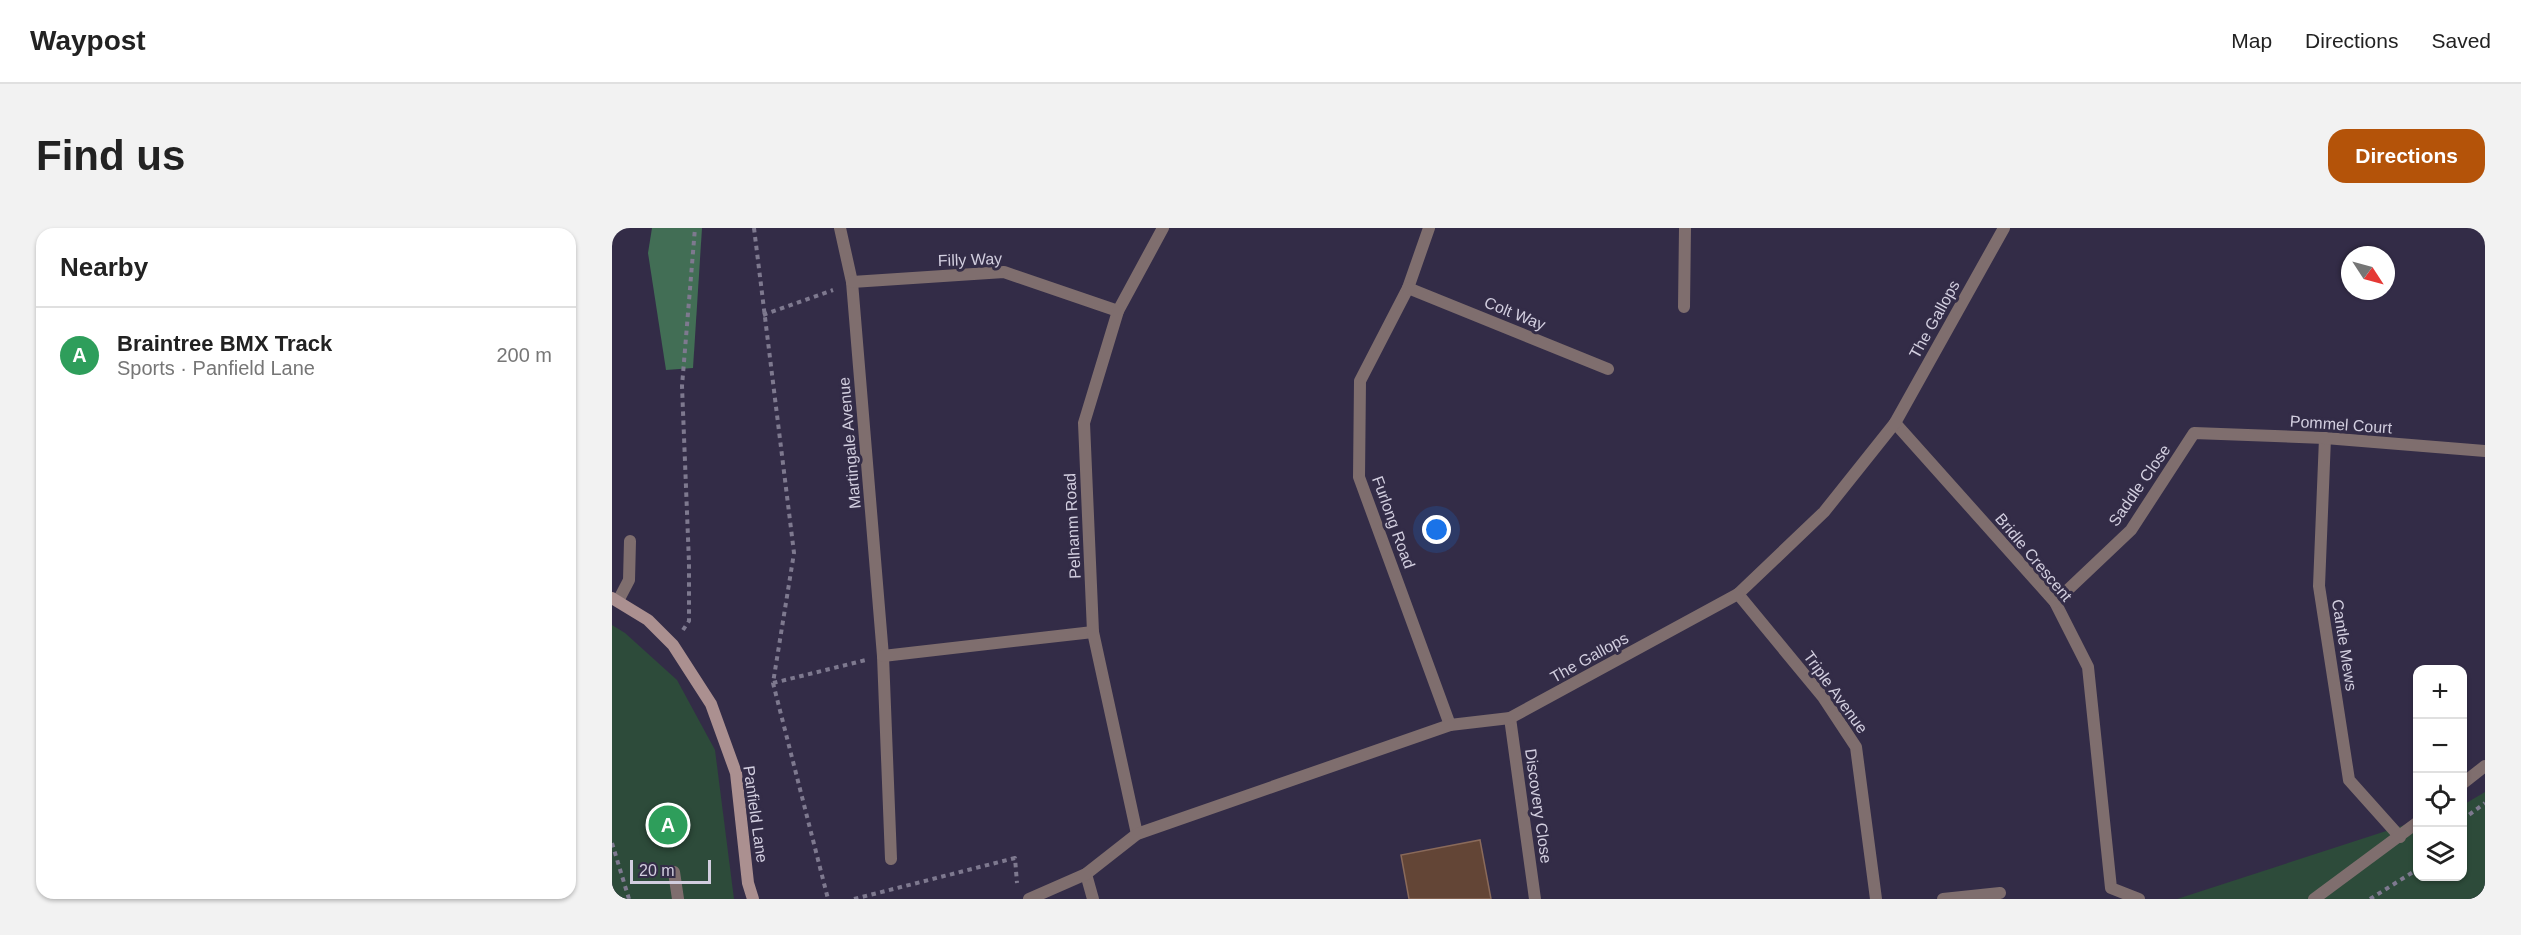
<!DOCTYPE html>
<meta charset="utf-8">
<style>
body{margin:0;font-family:Helvetica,sans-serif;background:#f2f2f2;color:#222}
.controls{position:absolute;right:18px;bottom:18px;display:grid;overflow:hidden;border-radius:12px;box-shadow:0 2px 4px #0004}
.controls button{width:54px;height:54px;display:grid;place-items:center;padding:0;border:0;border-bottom:2px solid #e0e0e0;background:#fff;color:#222;font:30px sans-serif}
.compass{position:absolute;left:1729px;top:18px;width:54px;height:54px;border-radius:50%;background:#fff;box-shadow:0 2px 4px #0004;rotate:126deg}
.scale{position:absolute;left:18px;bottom:15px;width:81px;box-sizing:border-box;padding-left:6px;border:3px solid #d2cedf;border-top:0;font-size:16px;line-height:21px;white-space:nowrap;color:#d2cedf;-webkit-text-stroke:4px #332c47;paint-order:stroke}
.you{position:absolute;left:825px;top:302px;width:21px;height:21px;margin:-15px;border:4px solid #fff;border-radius:50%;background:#1a73e8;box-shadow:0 0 0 9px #1a73e833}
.badge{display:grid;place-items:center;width:39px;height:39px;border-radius:50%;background:#b45309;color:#fff;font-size:20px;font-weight:700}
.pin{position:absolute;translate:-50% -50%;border:3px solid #fff;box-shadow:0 2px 6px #0006}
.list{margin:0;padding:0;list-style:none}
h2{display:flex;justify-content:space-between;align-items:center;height:78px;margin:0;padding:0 24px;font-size:26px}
h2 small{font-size:20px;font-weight:400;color:#767676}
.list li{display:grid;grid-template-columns:39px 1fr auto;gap:18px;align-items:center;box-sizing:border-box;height:96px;padding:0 24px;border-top:2px solid #e0e0e0}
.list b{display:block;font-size:22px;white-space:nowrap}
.list p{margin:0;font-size:20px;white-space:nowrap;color:#767676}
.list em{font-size:20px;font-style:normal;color:#767676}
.icon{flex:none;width:33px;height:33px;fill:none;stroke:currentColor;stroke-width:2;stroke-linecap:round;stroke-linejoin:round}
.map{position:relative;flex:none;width:1873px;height:671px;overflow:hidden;border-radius:18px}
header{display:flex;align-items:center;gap:36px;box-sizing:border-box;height:84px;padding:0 30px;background:#fff;border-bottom:2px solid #e0e0e0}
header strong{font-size:28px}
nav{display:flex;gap:33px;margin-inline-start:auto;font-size:21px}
.intro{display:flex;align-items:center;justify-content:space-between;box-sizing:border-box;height:144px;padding:0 36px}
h1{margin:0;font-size:42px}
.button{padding:15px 27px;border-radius:18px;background:#b45309;color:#fff;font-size:21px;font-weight:700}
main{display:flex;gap:36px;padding:0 36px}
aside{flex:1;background:#fff;border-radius:18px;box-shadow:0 2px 4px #0004}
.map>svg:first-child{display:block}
</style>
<header>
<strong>Waypost</strong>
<nav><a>Map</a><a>Directions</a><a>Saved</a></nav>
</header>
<div class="intro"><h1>Find us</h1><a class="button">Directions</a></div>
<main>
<aside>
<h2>Nearby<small></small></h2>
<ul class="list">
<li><span class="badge" style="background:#2e9e5b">A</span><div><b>Braintree BMX Track</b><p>Sports · Panfield Lane</p></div><em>200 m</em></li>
</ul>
</aside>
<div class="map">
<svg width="1873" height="671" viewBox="0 0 1873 671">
<rect width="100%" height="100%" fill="#332c47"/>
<g fill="#2d4b3a">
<polygon points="0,397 13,405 65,452 103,522 122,671 0,671"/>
<polygon points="1873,564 1873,671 1565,671 1805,593 1806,648 1850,648 1851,577"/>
</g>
<polygon fill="#426e55" points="40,0 90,0 81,140 54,142 36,25"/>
<polygon fill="#634536" stroke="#8a6a5a" stroke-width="1.5" points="868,612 879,671 797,671 789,627"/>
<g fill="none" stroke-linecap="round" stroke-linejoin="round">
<g stroke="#7e798f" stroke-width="4" stroke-dasharray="4.5 4.5" stroke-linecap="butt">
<polyline points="142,0 182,325 161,455 216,671"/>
<polyline points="151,87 221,62"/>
<polyline points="71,402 77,393 77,335 70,158 83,0"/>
<polyline points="161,455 254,432"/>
<polyline points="1850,592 1873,575"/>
<polyline points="0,615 17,671"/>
<polyline points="242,671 403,630 405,655"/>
<polyline points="1758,671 1806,641"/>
</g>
<g stroke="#7f6e6e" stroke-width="12">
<polyline points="6,373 17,352 18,313"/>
<polyline points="62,644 66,671"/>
</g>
<g stroke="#7f6e6e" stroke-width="12">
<polyline points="228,0 240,54 271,428 279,631"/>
<polyline points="817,0 796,60 748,153 747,249 838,497"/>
<polyline points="240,54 392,44 506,83"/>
<polyline points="796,60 996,141"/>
<polyline points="1072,79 1073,0"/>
<polyline points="1283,195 1443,374 1476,439 1499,660 1527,671"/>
<polyline points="1713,210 1707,358 1737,552 1788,609"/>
<polyline points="1126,366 1211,469 1244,519 1264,671"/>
<polyline points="1443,374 1519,302 1582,205 1713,210 1873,223"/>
<polyline points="271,428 481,404"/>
<polyline points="898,490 923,671"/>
<polyline points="1850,556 1873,538"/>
<polyline points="525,606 481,404 472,195 506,83 551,0"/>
<polyline points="474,646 481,671"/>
<polyline points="417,671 474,646 525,606 838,497 898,490 1126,366 1212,284 1283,195 1392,0"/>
<polyline points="1331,671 1388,665"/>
<polyline points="1702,671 1806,594"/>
</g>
<polyline stroke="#ab9090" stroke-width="12" points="0,370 36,392 61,417 99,476 124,545 136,655 141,671"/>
</g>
<g text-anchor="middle" stroke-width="6" stroke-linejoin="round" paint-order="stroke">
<g font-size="16" fill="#d2cedf" stroke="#332c47">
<text transform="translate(358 31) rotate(-2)" y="6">Filly Way</text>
<text transform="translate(903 85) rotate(22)" y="6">Colt Way</text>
<text transform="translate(1322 91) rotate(-61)" y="6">The Gallops</text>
<text transform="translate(1729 196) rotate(4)" y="6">Pommel Court</text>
<text transform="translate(237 215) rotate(-95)" y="6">Martingale Avenue</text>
<text transform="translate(1527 257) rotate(-55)" y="6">Saddle Close</text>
<text transform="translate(782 294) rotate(70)" y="6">Furlong Road</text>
<text transform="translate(460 298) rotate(-93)" y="6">Pelhanm Road</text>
<text transform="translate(1422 329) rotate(50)" y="6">Bridle Crescent</text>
<text transform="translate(1733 417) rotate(81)" y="6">Cantle Mews</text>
<text transform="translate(977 429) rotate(-29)" y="6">The Gallops</text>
<text transform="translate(1224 464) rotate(54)" y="6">Triple Avenue</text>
<text transform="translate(927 578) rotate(82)" y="6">Discovery Close</text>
<text transform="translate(144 586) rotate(82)" y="6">Panfield Lane</text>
</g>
</g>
</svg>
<div class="controls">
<button>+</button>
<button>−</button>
<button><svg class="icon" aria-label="locate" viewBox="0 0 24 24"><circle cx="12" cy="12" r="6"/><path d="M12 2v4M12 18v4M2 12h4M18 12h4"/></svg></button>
<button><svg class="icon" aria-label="layers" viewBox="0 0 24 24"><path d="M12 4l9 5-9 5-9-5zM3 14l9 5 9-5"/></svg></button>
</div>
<svg class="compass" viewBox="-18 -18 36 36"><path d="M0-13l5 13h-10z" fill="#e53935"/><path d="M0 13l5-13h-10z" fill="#767676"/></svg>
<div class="scale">20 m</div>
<div class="you"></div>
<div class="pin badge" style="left:56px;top:597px;background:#2e9e5b">A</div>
</div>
</main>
